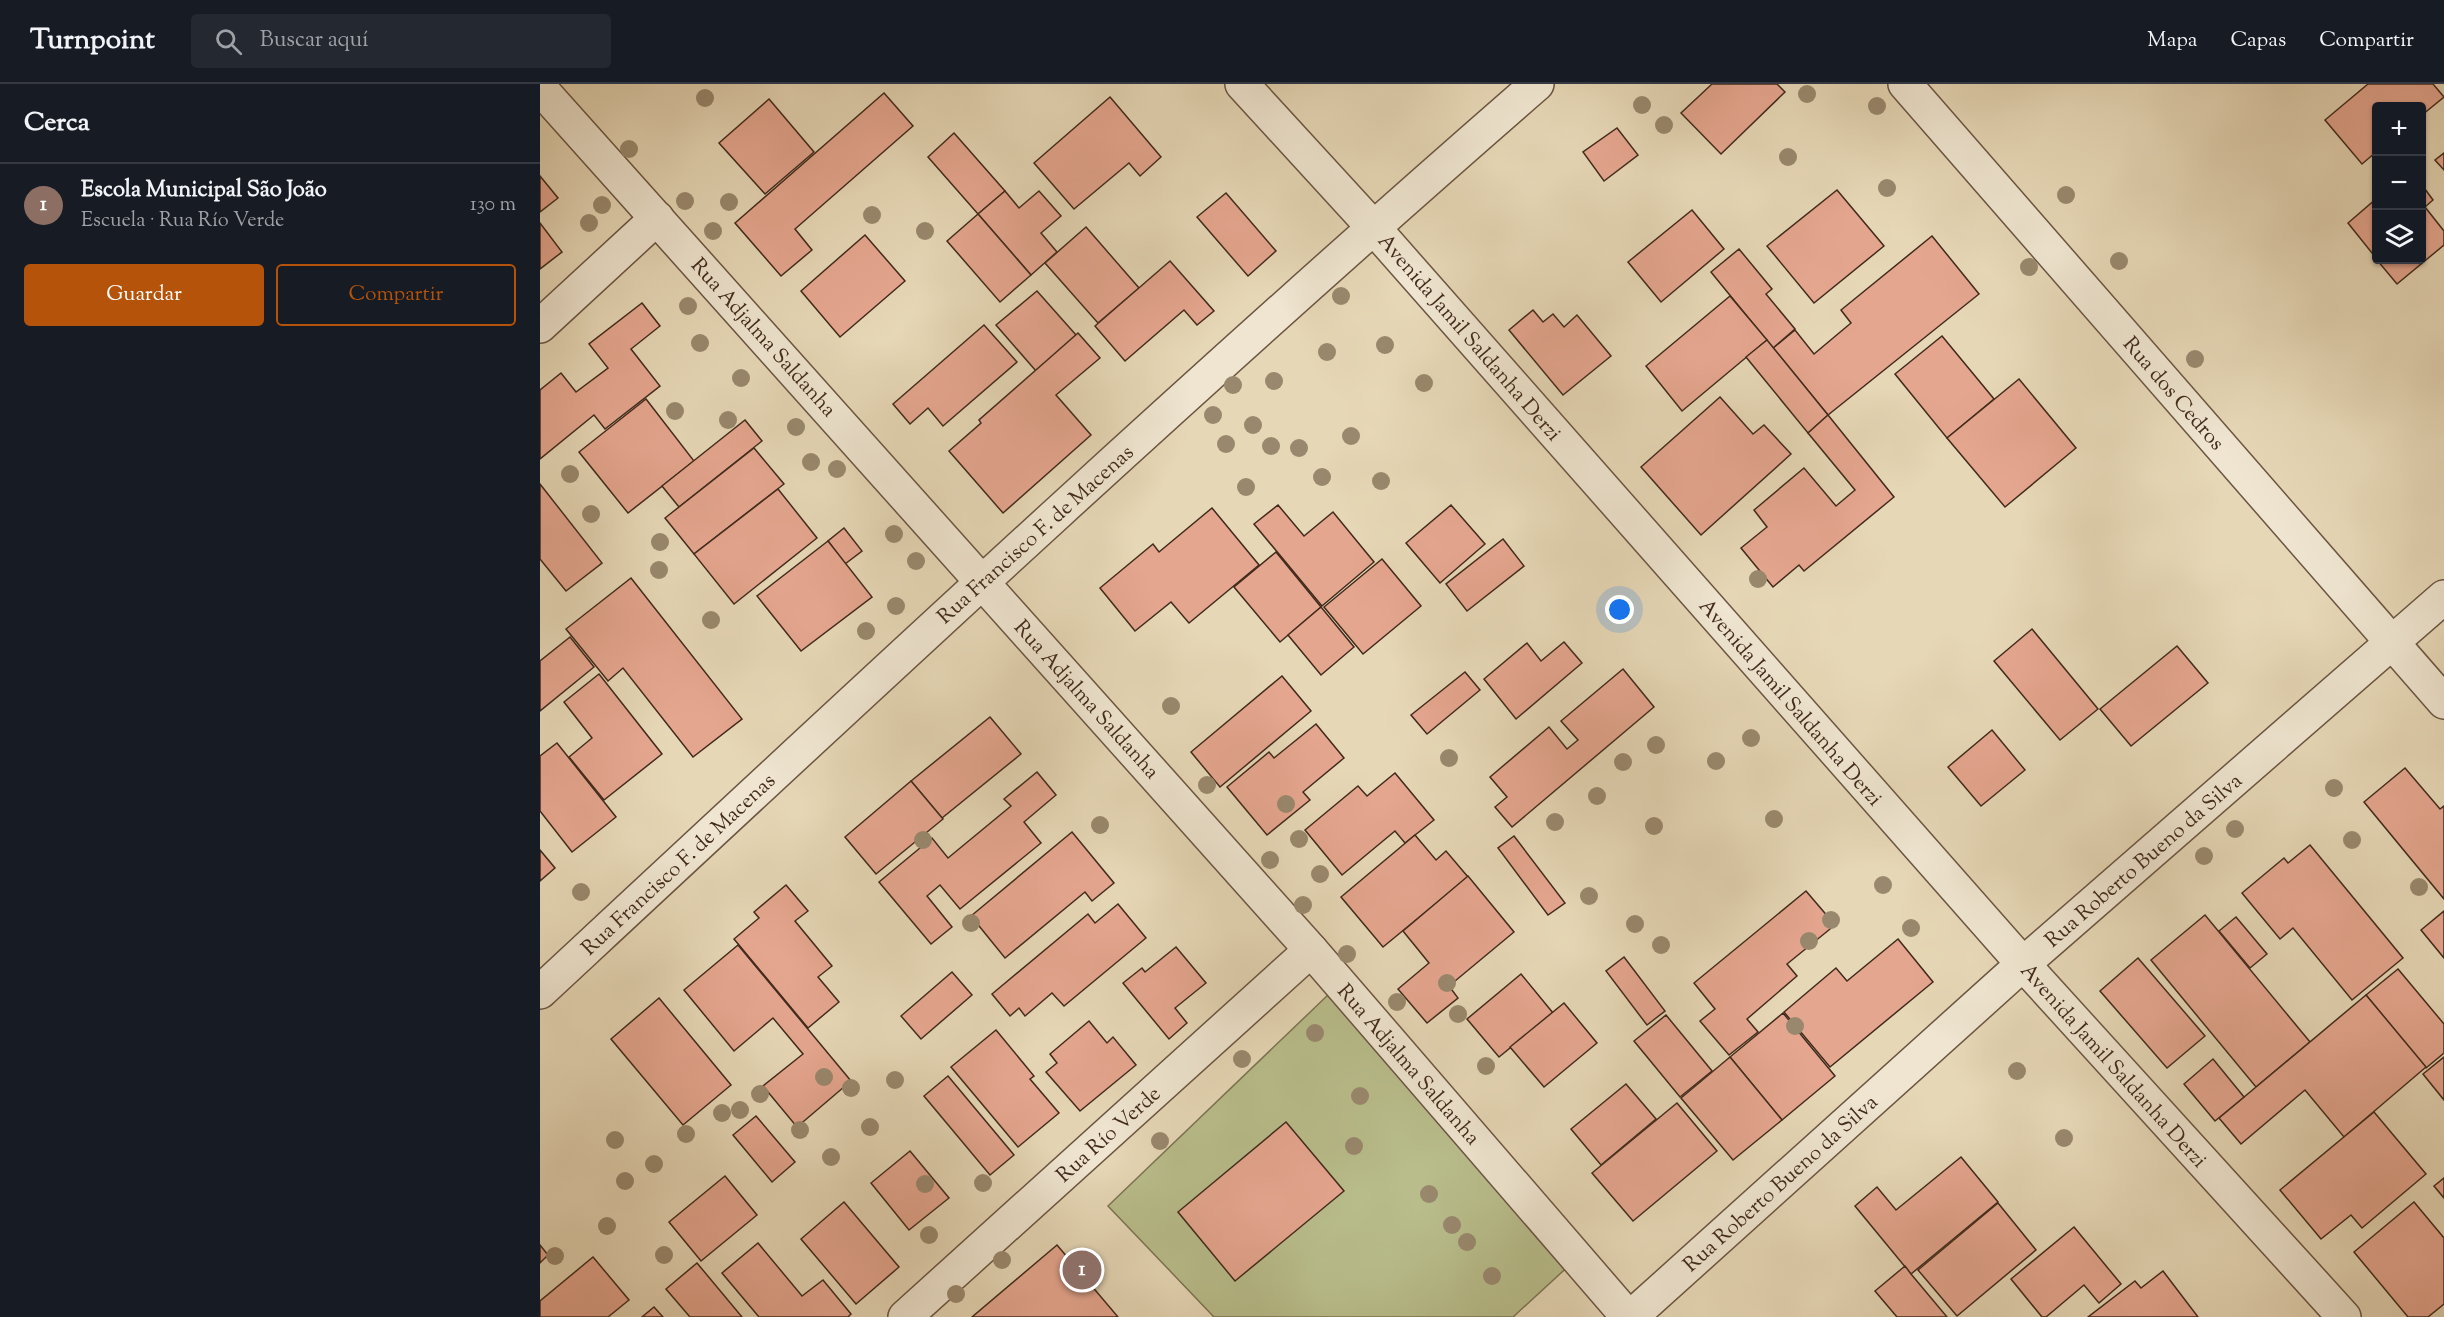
<!DOCTYPE html>
<html lang="es">
<meta charset="utf-8">
<style>
body{margin:0;font-family:"Sorts Mill Goudy",serif;background:#242831;color:#f1f3f6}
.controls{position:absolute;right:18px;top:18px;display:grid;overflow:hidden;border-radius:6px;box-shadow:0 2px 4px #0004}
.controls button{width:54px;height:54px;display:grid;place-items:center;padding:0;border:0;border-bottom:2px solid #363941;background:#171b24;color:#f1f3f6;font:30px sans-serif}
.you{position:absolute;left:1080px;top:526px;width:21px;height:21px;margin:-15px;border:4px solid #fff;border-radius:50%;background:#1a73e8;box-shadow:0 0 0 9px #1a73e833}
.badge{display:grid;place-items:center;width:39px;height:39px;border-radius:50%;background:#b45309;color:#fff;font-size:20px;font-weight:700}
.pin{position:absolute;translate:-50% -50%;border:3px solid #fff;box-shadow:0 2px 6px #0006}
.list{margin:0;padding:0;list-style:none}
h2{display:flex;justify-content:space-between;align-items:center;height:78px;margin:0;padding:0 24px;font-size:26px}
h2 small{font-size:20px;font-weight:400;color:#9ea1a6}
.list li{display:grid;grid-template-columns:39px 1fr auto;gap:18px;align-items:center;box-sizing:border-box;height:84px;padding:0 24px;border-top:2px solid #363941}
.list b{display:block;font-size:22px;white-space:nowrap}
.list p{margin:0;font-size:20px;white-space:nowrap;color:#9ea1a6}
.list em{font-size:20px;font-style:normal;color:#9ea1a6}
.actions{display:flex;gap:12px;padding:18px 24px}
.actions a{flex:1;padding:14px 0;border:2px solid #b45309;border-radius:6px;text-align:center;font-size:21px;color:#b45309}
.actions .main{background:#b45309;color:#fff}
.icon{flex:none;width:33px;height:33px;fill:none;stroke:currentColor;stroke-width:2;stroke-linecap:round;stroke-linejoin:round}
.map{position:relative;flex:none;width:1904px;height:1233px;overflow:hidden}
header{display:flex;align-items:center;gap:36px;box-sizing:border-box;height:84px;padding:0 30px;background:#171b24;border-bottom:2px solid #363941}
header strong{font-size:28px}
nav{display:flex;gap:33px;margin-inline-start:auto;font-size:21px}
.search{width:420px;height:54px;background:#242831;display:flex;align-items:center;gap:15px;box-sizing:border-box;padding:0 21px;border-radius:6px;color:#9ea1a6;font-size:22px}
main{display:flex}
aside{flex:1;background:#171b24}
.map>svg:first-child{display:block}
</style>
<header>
<strong>Turnpoint</strong>
<div class="search"><svg class="icon" aria-label="search" viewBox="0 0 24 24"><circle cx="10" cy="10" r="6"/><path d="M15 15l6 6"/></svg>Buscar aquí</div>
<nav><a>Mapa</a><a>Capas</a><a>Compartir</a></nav>
</header>
<main>
<aside>
<h2>Cerca<small></small></h2>
<ul class="list">
<li><span class="badge" style="background:#8d6e63">1</span><div><b>Escola Municipal São João</b><p>Escuela · Rua Río Verde</p></div><em>130 m</em></li>
</ul>
<div class="actions"><a class="main">Guardar</a><a>Compartir</a></div>
</aside>
<div class="map">
<svg width="1904" height="1233" viewBox="0 0 1904 1233">
<rect width="100%" height="100%" fill="#e6d7b6"/>
<filter id="stains"><feTurbulence type="fractalNoise" baseFrequency=".00333" numOctaves="4"/><feColorMatrix values="0 0 0 0 .2 0 0 0 0 .09 0 0 0 0 .02 0 0 0 .5 -.17"/></filter>
<radialGradient id="worn" r=".72"><stop offset=".6" stop-color="#630" stop-opacity="0"/><stop offset="1" stop-color="#630" stop-opacity=".3"/></radialGradient>
<polygon fill="#b8bd8b" stroke="#7d7454" stroke-width="1.5" points="790,909 1034,1177 973,1233 674,1233 568,1122"/>
<g fill="#e5a68f" stroke="#422a1c" stroke-width="1.5">
<polygon points="1172,0 1237,0 1245,8 1181,70 1141,29"/>
<polygon points="1828,0 1893,0 1904,13 1882,31 1882,22 1836,22 1836,68 1822,80 1785,36"/>
<polygon points="344,9 373,42 255,145 272,166 241,192 195,139"/>
<polygon points="570,13 621,73 600,92 589,79 534,125 494,79"/>
<polygon points="229,15 274,68 225,110 179,59"/>
<polygon points="1077,44 1098,71 1064,97 1043,68"/>
<polygon points="414,49 465,107 438,130 388,73"/>
<polygon points="1904,69 1904,86 1895,76"/>
<polygon points="0,92 18,114 0,128"/>
<polygon points="1882,101 1893,116 1885,123 1904,147 1904,161 1857,200 1837,176 1882,176"/>
<polygon points="1297,106 1344,162 1274,219 1227,162"/>
<polygon points="465,107 479,124 499,107 521,132 501,149 517,168 491,191 438,130"/>
<polygon points="686,109 736,167 708,192 657,133"/>
<polygon points="1836,115 1836,174 1808,139"/>
<polygon points="1152,126 1184,165 1121,218 1088,178"/>
<polygon points="438,130 491,191 460,218 407,157"/>
<polygon points="0,139 22,168 0,185"/>
<polygon points="546,143 599,204 558,239 505,179"/>
<polygon points="325,151 365,197 300,253 261,207"/>
<polygon points="1392,152 1439,210 1288,331 1233,264 1255,246 1274,270 1311,239 1301,226"/>
<polygon points="1199,165 1232,205 1226,210 1255,245 1233,264 1171,188"/>
<polygon points="630,177 674,227 657,241 644,226 585,277 555,242"/>
<polygon points="497,207 536,251 496,287 456,241"/>
<polygon points="1190,212 1227,256 1142,327 1106,282"/>
<polygon points="102,219 120,242 91,265 120,302 65,345 54,331 0,375 0,306 21,289 36,308 68,284 49,260"/>
<polygon points="993,226 1003,238 1013,230 1024,243 1037,231 1071,272 1023,311 969,246"/>
<polygon points="444,241 477,278 403,342 388,324 370,340 353,320"/>
<polygon points="538,249 560,274 516,311 551,351 463,429 409,367 441,339 439,336"/>
<polygon points="1402,252 1454,315 1407,354 1355,290"/>
<polygon points="1227,256 1288,331 1268,349 1206,273"/>
<polygon points="1479,295 1536,364 1465,423 1407,354"/>
<polygon points="1180,313 1213,350 1224,341 1251,370 1161,451 1101,383"/>
<polygon points="106,315 154,377 88,429 39,368"/>
<polygon points="1288,331 1354,413 1264,487 1259,481 1233,503 1201,464 1227,443 1214,426 1264,384 1296,422 1315,406 1268,349"/>
<polygon points="205,336 222,357 139,423 122,402"/>
<polygon points="214,364 244,400 154,470 125,434"/>
<polygon points="0,400 62,479 26,507 0,475"/>
<polygon points="238,405 277,454 194,520 154,470"/>
<polygon points="738,421 764,452 793,428 834,478 782,522 714,440"/>
<polygon points="911,421 945,460 900,499 866,459"/>
<polygon points="672,424 719,481 649,539 631,518 595,547 560,504 613,460 619,468"/>
<polygon points="304,444 322,467 305,480 288,457"/>
<polygon points="963,455 984,482 927,527 906,500"/>
<polygon points="288,457 332,513 261,567 217,512"/>
<polygon points="736,468 781,523 740,558 694,503"/>
<polygon points="842,475 881,522 823,570 784,523"/>
<polygon points="91,494 202,635 153,673 83,584 68,597 26,545"/>
<polygon points="781,523 814,563 781,591 748,551"/>
<polygon points="1492,545 1558,625 1520,656 1454,577"/>
<polygon points="30,553 54,583 0,627 0,577"/>
<polygon points="1024,558 1042,579 976,635 944,595 987,559 1001,577"/>
<polygon points="1637,562 1668,599 1591,662 1560,625"/>
<polygon points="1083,585 1114,623 972,743 955,723 967,713 950,693 1009,643 1027,665 1038,656 1021,637"/>
<polygon points="925,588 940,606 887,650 871,631"/>
<polygon points="59,590 122,670 64,716 29,673 52,654 24,618"/>
<polygon points="742,592 771,627 680,703 651,668"/>
<polygon points="450,633 481,670 402,734 371,697"/>
<polygon points="776,640 804,674 763,708 770,716 727,751 687,703 729,668 734,674"/>
<polygon points="1452,646 1485,686 1441,722 1408,683"/>
<polygon points="17,659 76,733 32,768 0,727 0,672"/>
<polygon points="1865,684 1900,725 1904,722 1904,815 1824,718"/>
<polygon points="497,688 516,711 484,738 501,759 420,825 400,801 387,812 412,843 391,860 339,798 392,754 408,774 471,722 464,715"/>
<polygon points="855,689 894,736 865,759 855,747 802,791 765,746 818,702 827,712"/>
<polygon points="371,697 403,735 336,790 305,753"/>
<polygon points="532,748 574,799 552,817 545,808 465,874 431,832"/>
<polygon points="875,751 896,776 906,767 928,793 843,863 801,813"/>
<polygon points="974,752 1025,819 1008,831 958,764"/>
<polygon points="1770,761 1863,874 1812,916 1753,844 1740,855 1702,809 1744,774 1748,779"/>
<polygon points="0,766 15,784 0,797"/>
<polygon points="928,792 974,848 909,902 918,914 887,939 858,905 889,879 863,847"/>
<polygon points="246,801 268,827 255,837 292,882 278,893 299,918 268,944 194,855 219,834 214,828"/>
<polygon points="1266,807 1295,841 1247,880 1257,892 1207,935 1218,948 1189,971 1160,937 1175,925 1154,899"/>
<polygon points="578,820 606,854 524,922 512,909 485,932 479,924 470,932 452,910 548,830 555,839"/>
<polygon points="1904,827 1904,874 1881,846"/>
<polygon points="1665,831 1770,958 1716,1003 1611,876"/>
<polygon points="1696,833 1727,870 1710,884 1679,847"/>
<polygon points="1358,855 1393,898 1290,983 1244,928 1296,884 1307,897"/>
<polygon points="198,861 311,997 257,1043 223,1002 263,970 233,934 194,967 144,906"/>
<polygon points="636,863 666,899 635,924 647,939 629,955 583,899 602,884 605,888"/>
<polygon points="1084,873 1125,927 1107,941 1066,887"/>
<polygon points="1598,874 1665,952 1627,984 1560,907"/>
<polygon points="1858,885 1904,940 1904,969 1886,984 1826,911"/>
<polygon points="412,888 432,911 381,955 361,932"/>
<polygon points="981,890 1013,929 959,973 927,935"/>
<polygon points="1826,911 1886,983 1804,1053 1765,1006 1701,1060 1679,1034"/>
<polygon points="119,914 191,1001 143,1041 71,955"/>
<polygon points="1024,919 1057,959 1004,1003 970,963"/>
<polygon points="1243,929 1295,992 1242,1036 1190,973"/>
<polygon points="1126,931 1172,987 1140,1013 1094,957"/>
<polygon points="549,937 567,959 573,953 596,981 540,1027 506,988 517,979 510,970"/>
<polygon points="456,946 494,992 490,995 519,1029 478,1063 411,983"/>
<polygon points="1190,973 1242,1036 1193,1076 1141,1014"/>
<polygon points="1904,973 1904,1016 1883,990"/>
<polygon points="1673,975 1704,1013 1675,1037 1644,1000"/>
<polygon points="408,992 474,1071 450,1091 384,1012"/>
<polygon points="1086,1000 1116,1035 1061,1081 1031,1045"/>
<polygon points="1137,1019 1177,1067 1093,1137 1052,1089"/>
<polygon points="1834,1028 1886,1090 1822,1144 1811,1131 1781,1155 1740,1106"/>
<polygon points="216,1032 255,1078 232,1098 193,1051"/>
<polygon points="746,1038 804,1107 695,1197 638,1128"/>
<polygon points="370,1067 409,1114 369,1146 331,1099"/>
<polygon points="1421,1073 1458,1118 1371,1190 1315,1122 1337,1103 1356,1126"/>
<polygon points="185,1092 217,1131 161,1177 129,1138"/>
<polygon points="1904,1094 1904,1114 1894,1102"/>
<polygon points="304,1118 359,1183 316,1220 261,1155"/>
<polygon points="1874,1118 1904,1154 1904,1220 1888,1233 1868,1233 1814,1168"/>
<polygon points="1458,1119 1496,1166 1417,1232 1378,1186"/>
<polygon points="1534,1143 1581,1200 1559,1219 1544,1201 1506,1233 1502,1233 1471,1195"/>
<polygon points="218,1159 262,1212 283,1196 311,1230 308,1233 219,1233 182,1189"/>
<polygon points="0,1161 8,1171 0,1179"/>
<polygon points="517,1161 578,1233 432,1233"/>
<polygon points="53,1173 89,1216 68,1233 0,1233 0,1217"/>
<polygon points="157,1179 202,1233 150,1233 126,1205"/>
<polygon points="1365,1182 1371,1190 1407,1233 1357,1233 1335,1207"/>
<polygon points="1623,1187 1658,1233 1548,1233 1595,1197 1601,1204"/>
<polygon points="114,1223 123,1233 102,1233"/>
</g>
<g fill="none" stroke-linecap="round" stroke-linejoin="round">
<g stroke="#6b5542" stroke-width="36">
<g id="minor">
<polyline points="702,0 833,143 1483,880 1804,1233"/>
<polyline points="1365,0 1904,618"/>
<polyline points="0,4 771,866 1088,1233"/>
<polyline points="0,242 117,134"/>
<path d="M0,908c329,-306 658,-613 997,-908"/>
<polyline points="365,1233 771,866"/>
<polyline points="1091,1233 1483,880 1904,513"/>
</g>
</g>
<use href="#minor" stroke="#efe5d0" stroke-width="33"/>
</g>
<g fill="#99886d">
<circle cx="1267" cy="10" r="9"/>
<circle cx="165" cy="14" r="9"/>
<circle cx="1102" cy="21" r="9"/>
<circle cx="1337" cy="22" r="9"/>
<circle cx="1124" cy="41" r="9"/>
<circle cx="89" cy="65" r="9"/>
<circle cx="1248" cy="73" r="9"/>
<circle cx="1347" cy="104" r="9"/>
<circle cx="1526" cy="111" r="9"/>
<circle cx="145" cy="117" r="9"/>
<circle cx="189" cy="118" r="9"/>
<circle cx="62" cy="121" r="9"/>
<circle cx="332" cy="131" r="9"/>
<circle cx="49" cy="139" r="9"/>
<circle cx="173" cy="147" r="9"/>
<circle cx="385" cy="147" r="9"/>
<circle cx="1579" cy="177" r="9"/>
<circle cx="1489" cy="183" r="9"/>
<circle cx="801" cy="212" r="9"/>
<circle cx="148" cy="222" r="9"/>
<circle cx="160" cy="259" r="9"/>
<circle cx="845" cy="261" r="9"/>
<circle cx="787" cy="268" r="9"/>
<circle cx="1655" cy="275" r="9"/>
<circle cx="201" cy="294" r="9"/>
<circle cx="734" cy="297" r="9"/>
<circle cx="884" cy="299" r="9"/>
<circle cx="693" cy="301" r="9"/>
<circle cx="135" cy="327" r="9"/>
<circle cx="673" cy="331" r="9"/>
<circle cx="188" cy="336" r="9"/>
<circle cx="713" cy="341" r="9"/>
<circle cx="256" cy="343" r="9"/>
<circle cx="811" cy="352" r="9"/>
<circle cx="686" cy="360" r="9"/>
<circle cx="731" cy="362" r="9"/>
<circle cx="759" cy="364" r="9"/>
<circle cx="271" cy="378" r="9"/>
<circle cx="297" cy="385" r="9"/>
<circle cx="30" cy="390" r="9"/>
<circle cx="782" cy="393" r="9"/>
<circle cx="841" cy="397" r="9"/>
<circle cx="706" cy="403" r="9"/>
<circle cx="51" cy="430" r="9"/>
<circle cx="354" cy="450" r="9"/>
<circle cx="120" cy="458" r="9"/>
<circle cx="376" cy="477" r="9"/>
<circle cx="119" cy="486" r="9"/>
<circle cx="1218" cy="495" r="9"/>
<circle cx="356" cy="522" r="9"/>
<circle cx="171" cy="536" r="9"/>
<circle cx="326" cy="547" r="9"/>
<circle cx="631" cy="622" r="9"/>
<circle cx="1211" cy="654" r="9"/>
<circle cx="1116" cy="661" r="9"/>
<circle cx="909" cy="674" r="9"/>
<circle cx="1176" cy="677" r="9"/>
<circle cx="1083" cy="678" r="9"/>
<circle cx="667" cy="701" r="9"/>
<circle cx="1794" cy="704" r="9"/>
<circle cx="1057" cy="712" r="9"/>
<circle cx="746" cy="720" r="9"/>
<circle cx="1234" cy="735" r="9"/>
<circle cx="1015" cy="738" r="9"/>
<circle cx="560" cy="741" r="9"/>
<circle cx="1114" cy="742" r="9"/>
<circle cx="1695" cy="745" r="9"/>
<circle cx="759" cy="755" r="9"/>
<circle cx="383" cy="756" r="9"/>
<circle cx="1812" cy="756" r="9"/>
<circle cx="1664" cy="772" r="9"/>
<circle cx="730" cy="776" r="9"/>
<circle cx="780" cy="790" r="9"/>
<circle cx="1343" cy="801" r="9"/>
<circle cx="1879" cy="803" r="9"/>
<circle cx="41" cy="808" r="9"/>
<circle cx="1049" cy="812" r="9"/>
<circle cx="763" cy="821" r="9"/>
<circle cx="1291" cy="836" r="9"/>
<circle cx="431" cy="839" r="9"/>
<circle cx="1095" cy="840" r="9"/>
<circle cx="1371" cy="844" r="9"/>
<circle cx="1269" cy="857" r="9"/>
<circle cx="1121" cy="861" r="9"/>
<circle cx="807" cy="870" r="9"/>
<circle cx="907" cy="899" r="9"/>
<circle cx="857" cy="918" r="9"/>
<circle cx="918" cy="930" r="9"/>
<circle cx="1255" cy="942" r="9"/>
<circle cx="775" cy="949" r="9"/>
<circle cx="702" cy="975" r="9"/>
<circle cx="946" cy="982" r="9"/>
<circle cx="1477" cy="987" r="9"/>
<circle cx="284" cy="993" r="9"/>
<circle cx="355" cy="996" r="9"/>
<circle cx="311" cy="1004" r="9"/>
<circle cx="220" cy="1010" r="9"/>
<circle cx="820" cy="1012" r="9"/>
<circle cx="200" cy="1026" r="9"/>
<circle cx="182" cy="1029" r="9"/>
<circle cx="330" cy="1043" r="9"/>
<circle cx="260" cy="1046" r="9"/>
<circle cx="146" cy="1050" r="9"/>
<circle cx="1524" cy="1054" r="9"/>
<circle cx="75" cy="1056" r="9"/>
<circle cx="620" cy="1057" r="9"/>
<circle cx="814" cy="1062" r="9"/>
<circle cx="291" cy="1073" r="9"/>
<circle cx="114" cy="1080" r="9"/>
<circle cx="85" cy="1097" r="9"/>
<circle cx="443" cy="1099" r="9"/>
<circle cx="385" cy="1100" r="9"/>
<circle cx="889" cy="1110" r="9"/>
<circle cx="912" cy="1141" r="9"/>
<circle cx="67" cy="1142" r="9"/>
<circle cx="389" cy="1151" r="9"/>
<circle cx="927" cy="1158" r="9"/>
<circle cx="124" cy="1171" r="9"/>
<circle cx="15" cy="1172" r="9"/>
<circle cx="462" cy="1176" r="9"/>
<circle cx="952" cy="1192" r="9"/>
<circle cx="416" cy="1210" r="9"/>
</g>
<g text-anchor="middle" stroke-width="4.5" stroke-linejoin="round" paint-order="stroke">
<g font-size="21" fill="#422a1c" stroke="#efe5d0">
<text transform="translate(224 253) rotate(48)" y="7">Rua Adjalma Saldanha</text>
<text transform="translate(930 253) rotate(49)" y="7">Avenida Jamil Saldanha Derzi</text>
<text transform="translate(1634 309) rotate(49)" y="7">Rua dos Cedros</text>
<text transform="translate(495 450) rotate(-42)" y="7">Rua Francisco F. de Macenas</text>
<text transform="translate(547 615) rotate(48)" y="7">Rua Adjalma Saldanha</text>
<text transform="translate(1251 618) rotate(49)" y="7">Avenida Jamil Saldanha Derzi</text>
<text transform="translate(1603 776) rotate(-41)" y="7">Rua Roberto Bueno da Silva</text>
<text transform="translate(138 780) rotate(-43)" y="7">Rua Francisco F. de Macenas</text>
<text transform="translate(869 980) rotate(49)" y="7">Rua Adjalma Saldanha</text>
<text transform="translate(1574 981) rotate(48)" y="7">Avenida Jamil Saldanha Derzi</text>
<text transform="translate(568 1050) rotate(-42)" y="7">Rua Río Verde</text>
<text transform="translate(1240 1099) rotate(-42)" y="7">Rua Roberto Bueno da Silva</text>
</g>
</g>
<rect width="100%" height="100%" filter="url(#stains)"/>
<rect width="100%" height="100%" fill="url(#worn)"/>
</svg>
<div class="controls">
<button>+</button>
<button>−</button>
<button><svg class="icon" aria-label="layers" viewBox="0 0 24 24"><path d="M12 4l9 5-9 5-9-5zM3 14l9 5 9-5"/></svg></button>
</div>
<div class="you"></div>
<div class="pin badge" style="left:542px;top:1186px;background:#8d6e63">1</div>
</div>
</main>
